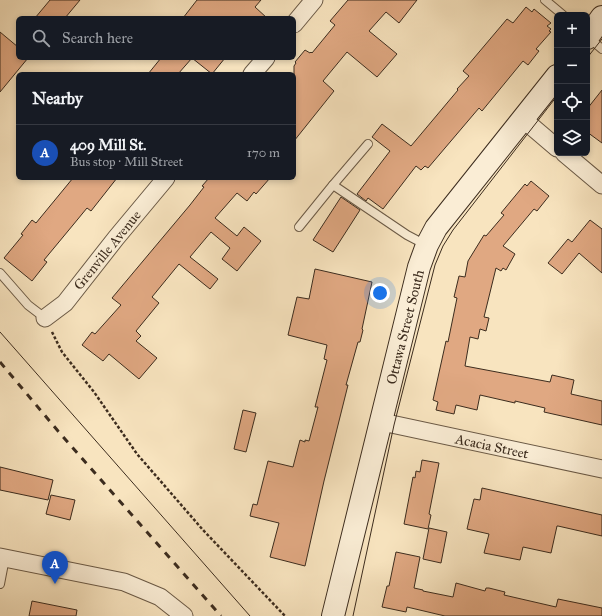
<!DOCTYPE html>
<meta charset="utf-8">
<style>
body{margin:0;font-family:"IM FELL Great Primer",serif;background:#242831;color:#f1f3f6}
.controls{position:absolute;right:12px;top:12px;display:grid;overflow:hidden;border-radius:6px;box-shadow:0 2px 6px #0003}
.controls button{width:36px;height:36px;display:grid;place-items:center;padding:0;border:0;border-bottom:1px solid #363941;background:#171b24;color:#f1f3f6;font:20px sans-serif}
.you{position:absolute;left:380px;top:293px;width:14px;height:14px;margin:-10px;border:3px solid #fff;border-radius:50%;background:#1a73e8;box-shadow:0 0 0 6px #1a73e833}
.badge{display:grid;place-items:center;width:26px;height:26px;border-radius:50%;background:#c59692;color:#fff;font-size:13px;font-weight:700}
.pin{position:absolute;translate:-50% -33px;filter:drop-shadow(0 1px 2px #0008)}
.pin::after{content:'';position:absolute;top:21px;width:14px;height:12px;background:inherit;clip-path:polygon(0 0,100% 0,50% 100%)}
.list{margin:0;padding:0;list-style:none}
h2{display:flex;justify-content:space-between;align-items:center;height:52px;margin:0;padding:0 16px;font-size:17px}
h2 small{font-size:13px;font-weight:400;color:#9ea1a6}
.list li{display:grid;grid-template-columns:26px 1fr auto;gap:12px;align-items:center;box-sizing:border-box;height:56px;padding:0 16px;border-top:1px solid #363941}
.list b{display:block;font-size:15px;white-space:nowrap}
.list p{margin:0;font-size:13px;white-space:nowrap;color:#9ea1a6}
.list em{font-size:13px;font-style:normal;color:#9ea1a6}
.icon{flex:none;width:22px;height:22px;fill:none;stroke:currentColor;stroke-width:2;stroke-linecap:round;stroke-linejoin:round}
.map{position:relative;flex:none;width:602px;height:616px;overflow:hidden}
.search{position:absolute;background:#171b24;box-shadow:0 2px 6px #0003;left:16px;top:16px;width:280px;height:44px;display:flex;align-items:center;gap:10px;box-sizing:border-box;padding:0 14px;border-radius:6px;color:#9ea1a6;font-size:15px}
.panel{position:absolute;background:#171b24;box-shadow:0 2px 6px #0003;left:16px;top:72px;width:280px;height:108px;border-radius:6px}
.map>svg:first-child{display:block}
</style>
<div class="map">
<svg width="602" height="616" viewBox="0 0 602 616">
<rect width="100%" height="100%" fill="#f8e4bf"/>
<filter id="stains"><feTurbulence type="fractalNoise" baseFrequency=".005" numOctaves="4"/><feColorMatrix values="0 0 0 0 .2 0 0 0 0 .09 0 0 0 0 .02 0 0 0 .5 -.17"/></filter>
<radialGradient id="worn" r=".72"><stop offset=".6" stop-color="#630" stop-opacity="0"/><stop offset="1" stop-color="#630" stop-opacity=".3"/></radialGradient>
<g fill="#e0a882" stroke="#3c2c1e">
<polygon points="50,0 80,0 65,18 35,18"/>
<polygon points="197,0 261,0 255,7 267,18 183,18"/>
<polygon points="348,0 417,0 399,23 386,12 369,31 397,54 377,77 347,52 323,81 334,91 294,141 294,66 296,63 295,62 305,50 310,53 311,52 312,53 335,25 330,21"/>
<polygon points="526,7 532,12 534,9 551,23 547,26 551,29 549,31 551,32 536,49 539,51 528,65 523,61 482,111 479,108 428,168 425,166 421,170 416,166 383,209 368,198 366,201 357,194 390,151 372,137 382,124 411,146 458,90 457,89 469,76 463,71 507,19 513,23"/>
<polygon points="0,32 18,47 18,58 28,58 0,92"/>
<polygon points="161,58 192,58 178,74 148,74"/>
<polygon points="192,58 225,58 212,74"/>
<polygon points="602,90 602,143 587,132 587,109"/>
<polygon points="73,178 117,178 91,211 87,208 73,225 44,260 47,262 32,281 4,258 23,235 21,234 32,220 36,223"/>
<polygon points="209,178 270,178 256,194 254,192 247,201 237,193 215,218 237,236 244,227 261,241 237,271 222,259 230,248 211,232 190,257 218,279 210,289 179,264 152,297 159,303 136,331 141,336 136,341 157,358 139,379 109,354 103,361 82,345 92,332 95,334 121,305 112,298 190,205 204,187 202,186"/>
<polygon points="531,181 549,196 537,211 534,209 503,246 515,254 506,270 503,268 501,271 496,268 484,317 489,318 486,331 480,329 478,339 470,337 465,366 550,382 552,375 574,380 571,394 602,401 602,425 544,412 545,408 515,401 515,403 480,395 477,410 456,405 454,414 436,410 438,402 433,400 446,341 448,342 457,298 454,297 459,276 465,277 468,261 484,235 486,236 504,215 501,213 525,184 527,186"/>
<polygon points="341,197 360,210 333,252 313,240"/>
<polygon points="590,220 602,229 602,273 579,253 562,274 548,263 568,239 572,242"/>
<polygon points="315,269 372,282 362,329 363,330 360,342 358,342 346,385 348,385 324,481 305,566 270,557 279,523 250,516 253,504 257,505 268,461 293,467 300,440 305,442 305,440 309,441 318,407 315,407 327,360 324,359 327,345 288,335 297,297 309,299"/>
<polygon points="243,410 256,413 246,452 234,449"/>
<polygon points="422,460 439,463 429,514 431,515 428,529 404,524 413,477 415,478 416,471 420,472"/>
<polygon points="0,467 53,480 48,500 0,490"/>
<polygon points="482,488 602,515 602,536 558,526 557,526 551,553 523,547 520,560 484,553 489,534 467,529 474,499 480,500"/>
<polygon points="51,495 75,500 70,520 46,514"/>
<polygon points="429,528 447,532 441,563 423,559"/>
<polygon points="396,552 420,557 414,588 423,590 423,591 453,597 456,583 485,591 486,588 489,588 505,592 504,595 556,607 558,599 602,608 602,616 445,616 407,607 406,612 382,607 387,586 389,586"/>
<polygon points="32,601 77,610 76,616 29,616"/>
</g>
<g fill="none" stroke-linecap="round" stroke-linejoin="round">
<g stroke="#6b5a46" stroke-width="10">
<g id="lane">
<polyline points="545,0 563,15"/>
<polyline points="588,37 602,49"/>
<polyline points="368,144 333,185 407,235 426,245"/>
<polyline points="299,227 333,185"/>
<polyline points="0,273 28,305 45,318"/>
<polyline points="0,584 5,558"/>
</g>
</g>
<g stroke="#6b5a46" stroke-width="19">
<g id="street">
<polyline points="294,24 314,0"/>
<polyline points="252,74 266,58"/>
<polyline points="523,119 557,148"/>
<polyline points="564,153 602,185"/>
<polyline points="45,318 65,303 116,238 166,178"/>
<polyline points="382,422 602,469"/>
<polyline points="0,557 124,582 160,597 184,616"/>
</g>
</g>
<g stroke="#3c2c1e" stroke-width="24">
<g id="secondary">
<polyline points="587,38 602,17"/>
<polyline points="333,616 419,267 427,245 436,228 557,76"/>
</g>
</g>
<polyline stroke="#3c2c1e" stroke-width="2.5" stroke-dasharray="3 2" stroke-linecap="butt" points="52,332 62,352 94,392 137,454 203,530 285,616"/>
<use href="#lane" stroke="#faedd5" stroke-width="8"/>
<use href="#street" stroke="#faedd5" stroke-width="17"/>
<use href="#secondary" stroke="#faedd5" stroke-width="22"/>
<g stroke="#3c2c1e" stroke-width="1">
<polyline points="587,58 602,39"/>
<polyline points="0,332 250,616"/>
<polyline points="353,616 394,425 435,265 443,246 453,230 557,96"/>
</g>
<polyline stroke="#3c2c1e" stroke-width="3" stroke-dasharray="7 7" stroke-linecap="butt" points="0,362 58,431 221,616"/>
</g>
<g text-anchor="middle" stroke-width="3.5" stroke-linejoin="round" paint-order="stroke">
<g font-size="14" fill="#3c2c1e" stroke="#faedd5">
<text transform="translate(107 250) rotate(-51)" y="5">Grenville Avenue</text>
<text transform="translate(405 327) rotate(-76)" y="5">Ottawa Street South</text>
<text transform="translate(492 446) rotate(12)" y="5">Acacia Street</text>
</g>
</g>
<rect width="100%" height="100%" filter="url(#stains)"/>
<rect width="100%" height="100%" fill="url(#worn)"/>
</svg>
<div class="controls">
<button>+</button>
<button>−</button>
<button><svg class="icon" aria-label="locate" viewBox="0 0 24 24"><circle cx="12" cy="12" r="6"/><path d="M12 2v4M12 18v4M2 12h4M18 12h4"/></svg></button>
<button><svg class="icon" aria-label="layers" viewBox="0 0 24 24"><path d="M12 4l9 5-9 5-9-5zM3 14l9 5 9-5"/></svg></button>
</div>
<div class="you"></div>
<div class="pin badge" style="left:55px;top:584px;background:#1a4fb4">A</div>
<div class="search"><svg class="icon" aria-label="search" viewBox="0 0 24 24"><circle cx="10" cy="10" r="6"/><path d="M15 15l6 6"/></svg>Search here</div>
<section class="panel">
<h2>Nearby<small></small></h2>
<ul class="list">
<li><span class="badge" style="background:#1a4fb4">A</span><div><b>409 Mill St.</b><p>Bus stop · Mill Street</p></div><em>170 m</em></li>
</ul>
</section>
</div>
